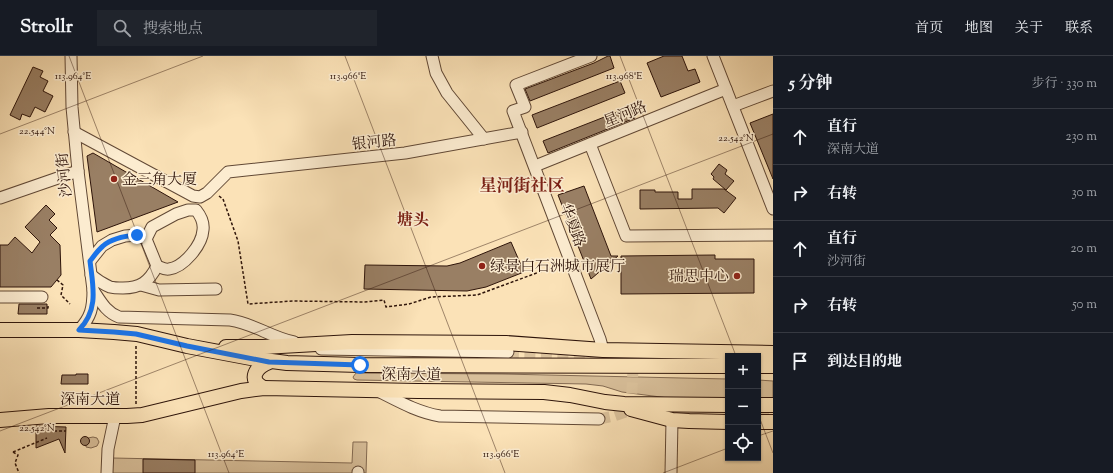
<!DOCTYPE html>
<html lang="zh">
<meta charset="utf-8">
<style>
body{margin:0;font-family:"Sorts Mill Goudy","Noto Serif SC",serif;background:#20242c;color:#f1f3f6}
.controls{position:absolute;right:12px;bottom:12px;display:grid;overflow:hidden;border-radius:0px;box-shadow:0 1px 3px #0004}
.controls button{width:36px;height:36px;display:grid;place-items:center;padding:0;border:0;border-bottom:1px solid #363941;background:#171b24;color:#f1f3f6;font:20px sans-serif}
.stop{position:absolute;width:12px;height:12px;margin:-9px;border:3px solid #1a73e8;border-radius:50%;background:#fff}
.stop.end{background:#1a73e8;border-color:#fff;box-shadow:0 1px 4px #0008}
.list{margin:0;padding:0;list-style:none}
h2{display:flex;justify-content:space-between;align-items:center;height:52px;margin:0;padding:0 16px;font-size:17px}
h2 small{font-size:13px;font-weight:400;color:#9ea1a6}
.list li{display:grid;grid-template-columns:26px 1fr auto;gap:12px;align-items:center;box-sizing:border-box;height:56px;padding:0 16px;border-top:1px solid #363941}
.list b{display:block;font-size:15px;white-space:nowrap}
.list p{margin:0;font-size:13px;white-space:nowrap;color:#9ea1a6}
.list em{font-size:13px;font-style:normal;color:#9ea1a6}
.icon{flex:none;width:22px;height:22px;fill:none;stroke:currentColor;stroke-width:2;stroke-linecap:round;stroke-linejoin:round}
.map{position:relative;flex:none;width:773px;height:417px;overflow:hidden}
header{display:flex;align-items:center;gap:24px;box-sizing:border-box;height:56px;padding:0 20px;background:#171b24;border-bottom:1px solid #363941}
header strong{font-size:19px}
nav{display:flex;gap:22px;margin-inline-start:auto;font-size:14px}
.search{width:280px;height:36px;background:#20242c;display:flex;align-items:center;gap:10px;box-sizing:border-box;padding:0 14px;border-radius:0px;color:#9ea1a6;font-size:15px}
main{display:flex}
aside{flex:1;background:#171b24}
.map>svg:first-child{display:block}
</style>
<header>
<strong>Strollr</strong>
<div class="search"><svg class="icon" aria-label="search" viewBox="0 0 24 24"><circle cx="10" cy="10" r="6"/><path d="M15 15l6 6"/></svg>搜索地点</div>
<nav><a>首页</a><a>地图</a><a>关于</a><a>联系</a></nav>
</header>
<main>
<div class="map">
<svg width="773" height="417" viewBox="0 0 773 417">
<rect width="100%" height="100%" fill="#fbe2b7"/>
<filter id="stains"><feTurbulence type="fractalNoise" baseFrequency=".005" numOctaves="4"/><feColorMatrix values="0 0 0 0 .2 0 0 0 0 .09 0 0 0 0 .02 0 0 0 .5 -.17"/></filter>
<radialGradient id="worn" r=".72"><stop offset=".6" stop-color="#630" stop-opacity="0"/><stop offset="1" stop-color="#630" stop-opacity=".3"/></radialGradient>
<g fill="#d8bf9a" stroke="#836a52">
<polygon points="356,317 502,318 728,323 728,344 676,343 622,336 603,330 586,328 357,324 354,323 353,321"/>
<polygon points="758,324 773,325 773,345 758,344"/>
<path d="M93,381l4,1 2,4 -2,4 -6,2 -5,-1v-2c3,-1 4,-4 2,-7z"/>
<polygon points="353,386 367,386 366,417 112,417 113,402 352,407"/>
</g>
<g fill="#997f64" stroke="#2e140a">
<polygon points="608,0 610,0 614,12 530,45 525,33 594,7"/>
<polygon points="664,0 682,0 688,15 695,13 700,26 661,41 647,7"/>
<polygon points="33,11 43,15 40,21 48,25 43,35 53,40 45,56 35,51 30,61 22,58 20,64 10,59"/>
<polygon points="620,25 625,37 537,72 532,59"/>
<polygon points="630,51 635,62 548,97 543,85"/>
<polygon points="773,58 773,123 750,67"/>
<polygon points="93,97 178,146 97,176 87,100"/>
<polygon points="719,108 727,114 725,118 734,125 726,134 713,123 714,121 711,118"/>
<polygon points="584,130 611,200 618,200 591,223 558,139"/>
<polygon points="692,133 724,133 736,142 724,157 718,152 640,153 640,134 655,134 655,136 678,136 678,143 692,143"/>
<polygon points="46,149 55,158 49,164 57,172 50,179 60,189 61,219 51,231 0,231 0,189 8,189 15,181 32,197 40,186 25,171"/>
<polygon points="511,186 524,216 486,231 467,235 364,233 365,209 447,210 460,207"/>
<polygon points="715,199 715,203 754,203 754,237 621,238 621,200"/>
<polygon points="19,248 47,248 47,258 18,258"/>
<polygon points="76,318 88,318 88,328 61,328 62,319 76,319"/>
<polygon points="36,370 66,371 65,397 59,383 36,392"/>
<circle cx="85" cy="385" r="4.5"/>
<polygon points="143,403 195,404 195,417 143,417"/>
</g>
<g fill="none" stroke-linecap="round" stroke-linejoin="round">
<g stroke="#dcc39d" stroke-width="11" stroke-dasharray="11 5.5" stroke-linecap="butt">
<polyline points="508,296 585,299 611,307"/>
<polyline points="631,354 633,313"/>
<polyline points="758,356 773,356"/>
<polyline points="599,363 614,360 631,354 639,354"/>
</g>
<g stroke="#614835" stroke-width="13">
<g id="minor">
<path d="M71,0l1,51 6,64 15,119c0,18 -2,27 -14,40"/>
<polyline points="432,0 436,17 447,37 484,83"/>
<polyline points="591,0 516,29 525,51 513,55 600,283 603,294"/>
<polyline points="713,0 773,153"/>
<polyline points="733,50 773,35"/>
<polyline points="74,76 193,140 200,141 207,137 228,116 405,97 522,76"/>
<polyline points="590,88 626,180 773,179"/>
<polyline points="535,110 726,33"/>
<polyline points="0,142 78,115"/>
<path d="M146,183l6,-12 24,-13 12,-4h8c4,5 8,13 7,20 -1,15 -19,37 -34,39 -4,1 -9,-2 -12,-3"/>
<path d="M90,205l12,-15 10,-6 13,-4 12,-1 9,4 11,27c-8,16 -17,22 -34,22 -5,0 -9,0 -13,-1 -7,-3 -13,-7 -19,-12"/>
<polyline points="141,229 159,234 216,233"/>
<path d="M93,234c8,12 13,22 26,27l111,3c23,3 42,18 64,22"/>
<polyline points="0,241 42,241"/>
<polyline points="321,293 508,296"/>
<path d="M378,335c20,10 39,21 62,25l159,3"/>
<polyline points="107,417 108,393 115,360"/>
<polyline points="358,417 358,416"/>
<polyline points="671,417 672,364"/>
</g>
</g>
<g stroke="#2e140a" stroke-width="16">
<g id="major">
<polyline points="0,274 79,274 114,276 137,278 187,290 256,303 287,307 360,309 728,310"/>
<polyline points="226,291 263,291 352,286 506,287 603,294 773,297"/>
<polyline points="758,310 773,310"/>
<path d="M264,332c-17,-8 -8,-21 5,-26"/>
<polyline points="758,349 773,349"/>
<polyline points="631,353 672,364 689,365 728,366"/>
<polyline points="0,364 49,360 127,360 142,359 241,335 264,332 418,335 544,336 570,339 605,346 624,348 728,349"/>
<polyline points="758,366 773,366"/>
</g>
</g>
<g stroke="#2e140a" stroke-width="1.5" stroke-dasharray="3 2" stroke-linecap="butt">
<polyline points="219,140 223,143 238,185 248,248 293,245 364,246 384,244 386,251 409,248 431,241 477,239 561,208"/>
<polyline points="57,224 63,229 61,239 70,248"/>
<polyline points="37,252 48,252 48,248"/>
<polyline points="136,348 136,290"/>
<polyline points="54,375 66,375"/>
<polyline points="13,396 47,382"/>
<polyline points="13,396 18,399 15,407 19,417"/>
</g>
<use href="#minor" stroke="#fcecd0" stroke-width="11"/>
<use href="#major" stroke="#fbe2b7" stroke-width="14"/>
</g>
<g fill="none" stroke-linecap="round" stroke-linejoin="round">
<path stroke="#1a73e8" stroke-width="5" d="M137,179c-12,1 -25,3 -34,11 -5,4 -9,10 -13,15 3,26 9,48 -11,69l35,2 22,2 51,12 82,16 91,3"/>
</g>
<path fill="none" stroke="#2e140a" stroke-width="1" stroke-opacity="0.45" d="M69,0l160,417M345,0l160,417M620,0l116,300M0,78l203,-78M758,358l15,39M0,375l773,-297M758,380l15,-5M663,417l65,-25"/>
<g fill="#8f2418" stroke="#fcecd0" stroke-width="1.5">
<circle cx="114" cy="123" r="4"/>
<circle cx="482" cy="210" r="4"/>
<circle cx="737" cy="220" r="4"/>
</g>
<g text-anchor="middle" stroke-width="3" stroke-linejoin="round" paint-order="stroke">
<g font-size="15" fill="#2e140a" stroke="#fcecd0">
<text transform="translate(625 58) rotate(-22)" y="5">星河路</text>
<text transform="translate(374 86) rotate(-6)" y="5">银河路</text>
<text transform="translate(64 119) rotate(-96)" y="5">沙河街</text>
<text transform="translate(573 169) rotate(69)" y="5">华夏路</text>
<text transform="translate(411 318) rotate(1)" y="5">深南大道</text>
<text x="90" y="348">深南大道</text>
</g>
<g font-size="15" fill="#2e140a" stroke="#fcecd0" text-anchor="start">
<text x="122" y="128">金三角大厦</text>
<text x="490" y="215">绿景白石洲城市展厅</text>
<text x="729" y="225" text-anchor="end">瑞思中心</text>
</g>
<g font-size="16" font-weight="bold" fill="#7a1f14" stroke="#fcecd0">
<text x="413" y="169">塘头</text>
</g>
<g font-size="17" font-weight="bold" fill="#7a1f14" stroke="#fcecd0">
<text x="522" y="135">星河街社区</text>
</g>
</g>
<g font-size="10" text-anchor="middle" fill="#2e140a" stroke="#fcecd0" stroke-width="3" stroke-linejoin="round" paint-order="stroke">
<text x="73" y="23">113.964°E</text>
<text x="348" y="23">113.966°E</text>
<text x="624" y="23">113.968°E</text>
<text x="37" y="78">22.544°N</text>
<text x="736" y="85">22.542°N</text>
<text x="37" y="375">22.542°N</text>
<text x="226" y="401">113.964°E</text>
<text x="501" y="401">113.966°E</text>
</g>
<rect width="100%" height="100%" filter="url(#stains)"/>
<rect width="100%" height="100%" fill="url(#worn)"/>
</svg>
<div class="controls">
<button>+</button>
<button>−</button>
<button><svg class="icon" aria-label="locate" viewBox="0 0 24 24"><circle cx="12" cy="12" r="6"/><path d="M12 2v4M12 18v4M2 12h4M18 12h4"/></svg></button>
</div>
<div class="stop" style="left:360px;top:309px"></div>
<div class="stop end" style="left:137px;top:179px"></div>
</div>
<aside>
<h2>5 分钟<small>步行 · 330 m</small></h2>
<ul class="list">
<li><svg class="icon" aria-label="ahead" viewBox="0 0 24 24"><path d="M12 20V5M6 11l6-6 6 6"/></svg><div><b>直行</b><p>深南大道</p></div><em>230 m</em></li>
<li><svg class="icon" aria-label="right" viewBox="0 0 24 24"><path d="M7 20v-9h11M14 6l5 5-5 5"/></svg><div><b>右转</b></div><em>30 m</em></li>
<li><svg class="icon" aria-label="ahead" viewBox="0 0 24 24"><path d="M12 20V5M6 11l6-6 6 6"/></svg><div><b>直行</b><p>沙河街</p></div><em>20 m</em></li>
<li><svg class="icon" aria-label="right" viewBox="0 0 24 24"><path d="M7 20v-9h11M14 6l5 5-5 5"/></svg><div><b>右转</b></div><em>50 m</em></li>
<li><svg class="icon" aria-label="arrive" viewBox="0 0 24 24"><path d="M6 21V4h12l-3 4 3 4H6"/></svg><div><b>到达目的地</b></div></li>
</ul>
</aside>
</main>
